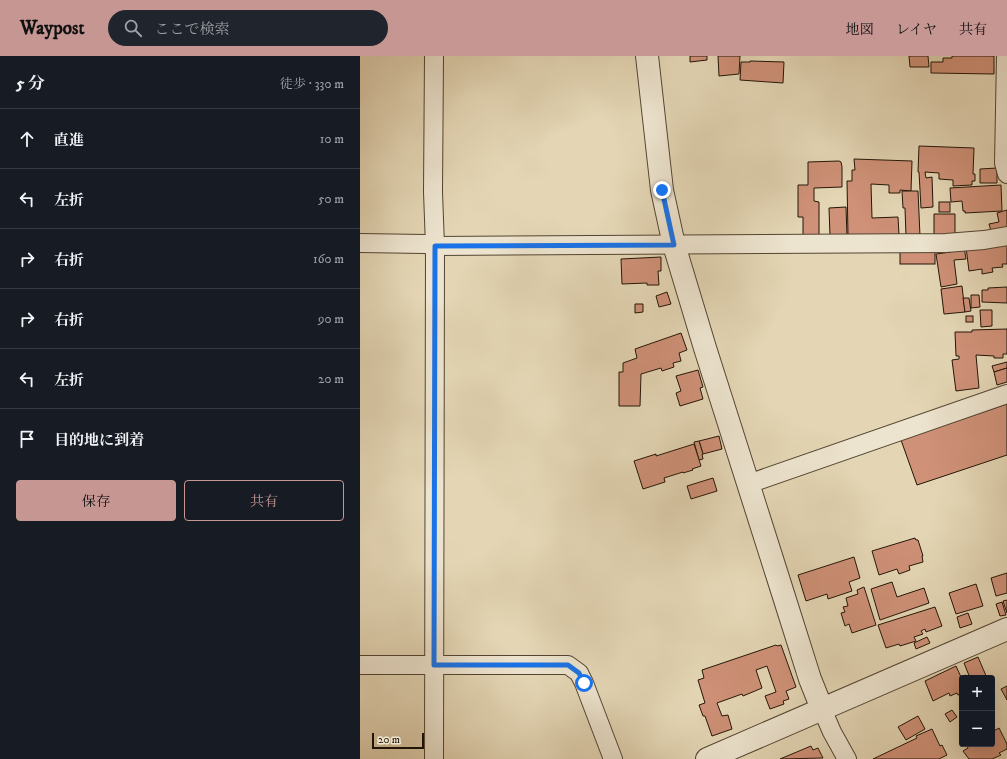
<!DOCTYPE html>
<html lang="ja">
<meta charset="utf-8">
<style>
body{margin:0;font-family:"IM FELL DW Pica","Noto Serif JP",serif;background:#20242c;color:#f1f3f6}
.controls{position:absolute;right:12px;bottom:12px;display:grid;overflow:hidden;border-radius:4px;box-shadow:0 4px 16px #0002}
.controls button{width:36px;height:36px;display:grid;place-items:center;padding:0;border:0;border-bottom:1px solid #363941;background:#171b24;color:#f1f3f6;font:20px sans-serif}
.scale{position:absolute;left:12px;bottom:10px;width:52px;box-sizing:border-box;padding-left:4px;border:2px solid #231506;border-top:0;font-size:11px;line-height:14px;white-space:nowrap;color:#231506;-webkit-text-stroke:3px #ede4cf;paint-order:stroke}
.stop{position:absolute;width:12px;height:12px;margin:-9px;border:3px solid #1a73e8;border-radius:50%;background:#fff}
.stop.end{background:#1a73e8;border-color:#fff;box-shadow:0 1px 4px #0008}
.list{margin:0;padding:0;list-style:none}
h2{display:flex;justify-content:space-between;align-items:center;height:52px;margin:0;padding:0 16px;font-size:17px}
h2 small{font-size:13px;font-weight:400;color:#9ea1a6}
.list li{display:grid;grid-template-columns:26px 1fr auto;gap:12px;align-items:center;box-sizing:border-box;height:60px;padding:0 16px;border-top:1px solid #363941}
.list b{display:block;font-size:15px;white-space:nowrap}
.list em{font-size:13px;font-style:normal;color:#9ea1a6}
.actions{display:flex;gap:8px;padding:12px 16px}
.actions a{flex:1;padding:9px 0;border:1px solid #c59692;border-radius:4px;text-align:center;font-size:14px;color:#c59692}
.actions .main{background:#c59692;color:#111}
.icon{flex:none;width:22px;height:22px;fill:none;stroke:currentColor;stroke-width:2;stroke-linecap:round;stroke-linejoin:round}
.map{position:relative;flex:none;width:647px;height:703px;overflow:hidden}
header{display:flex;align-items:center;gap:24px;box-sizing:border-box;height:56px;padding:0 20px;background:#c59692;color:#111}
header strong{font-size:19px}
nav{display:flex;gap:22px;margin-inline-start:auto;font-size:14px}
.search{width:280px;height:36px;background:#20242c;display:flex;align-items:center;gap:10px;box-sizing:border-box;padding:0 14px;border-radius:22px;color:#9ea1a6;font-size:15px}
main{display:flex}
aside{flex:1;background:#171b24}
.map>svg:first-child{display:block}
</style>
<header>
<strong>Waypost</strong>
<div class="search"><svg class="icon" aria-label="search" viewBox="0 0 24 24"><circle cx="10" cy="10" r="6"/><path d="M15 15l6 6"/></svg>ここで検索</div>
<nav><a>地図</a><a>レイヤ</a><a>共有</a></nav>
</header>
<main>
<aside>
<h2>5 分<small>徒歩 · 330 m</small></h2>
<ul class="list">
<li><svg class="icon" aria-label="ahead" viewBox="0 0 24 24"><path d="M12 20V5M6 11l6-6 6 6"/></svg><div><b>直進</b></div><em>10 m</em></li>
<li><svg class="icon" aria-label="left" viewBox="0 0 24 24"><path d="M17 20v-9H6M10 6l-5 5 5 5"/></svg><div><b>左折</b></div><em>50 m</em></li>
<li><svg class="icon" aria-label="right" viewBox="0 0 24 24"><path d="M7 20v-9h11M14 6l5 5-5 5"/></svg><div><b>右折</b></div><em>160 m</em></li>
<li><svg class="icon" aria-label="right" viewBox="0 0 24 24"><path d="M7 20v-9h11M14 6l5 5-5 5"/></svg><div><b>右折</b></div><em>90 m</em></li>
<li><svg class="icon" aria-label="left" viewBox="0 0 24 24"><path d="M17 20v-9H6M10 6l-5 5 5 5"/></svg><div><b>左折</b></div><em>20 m</em></li>
<li><svg class="icon" aria-label="arrive" viewBox="0 0 24 24"><path d="M6 21V4h12l-3 4 3 4H6"/></svg><div><b>目的地に到着</b></div></li>
</ul>
<div class="actions"><a class="main">保存</a><a>共有</a></div>
</aside>
<div class="map">
<svg width="647" height="703" viewBox="0 0 647 703">
<rect width="100%" height="100%" fill="#e4d6b5"/>
<filter id="stains"><feTurbulence type="fractalNoise" baseFrequency=".005" numOctaves="4"/><feColorMatrix values="0 0 0 0 .2 0 0 0 0 .09 0 0 0 0 .02 0 0 0 .5 -.17"/></filter>
<radialGradient id="worn" r=".72"><stop offset=".6" stop-color="#630" stop-opacity="0"/><stop offset="1" stop-color="#630" stop-opacity=".3"/></radialGradient>
<g fill="#cf9178" stroke="#231506">
<polygon points="330,0 347,0 347,4 330,6"/>
<polygon points="358,0 380,0 379,18 359,20"/>
<polygon points="549,0 568,0 569,11 550,11"/>
<polygon points="592,0 634,0 634,18 571,17 571,6 583,6 583,2 592,2"/>
<polygon points="390,5 424,6 423,27 380,24 381,6 390,6"/>
<polygon points="559,90 614,92 613,118 615,118 615,125 612,125 612,129 593,130 593,124 579,123 579,117 565,116 566,122 572,121 573,151 561,152 559,116 558,116"/>
<polygon points="494,103 552,105 551,135 540,134 540,137 529,137 529,129 511,128 512,162 538,161 539,179 488,180 487,125 492,125 492,114 495,114"/>
<polygon points="479,105 481,106 482,111 482,131 454,132 454,145 459,146 459,180 443,180 443,161 438,161 438,129 448,129 448,106"/>
<polygon points="637,112 637,127 620,127 620,113"/>
<polygon points="641,129 642,155 605,157 605,155 603,155 602,145 591,146 590,132"/>
<polygon points="542,135 558,135 560,180 546,180 545,152 543,152"/>
<rect x="579" y="146" width="11" height="10"/>
<polygon points="486,151 487,180 470,180 469,152"/>
<polygon points="647,154 647,172 631,175 629,168 639,166 637,157"/>
<polygon points="574,158 595,158 595,178 574,179"/>
<polygon points="647,186 647,208 642,208 643,211 632,212 633,216 622,218 622,213 609,215 606,191"/>
<polygon points="604,191 606,203 594,204 597,228 581,231 576,198 591,196 591,193"/>
<rect x="540" y="194" width="35" height="14"/>
<polygon points="301,201 301,215 298,215 299,229 287,229 287,227 262,228 261,203"/>
<polygon points="602,230 605,256 584,258 581,233"/>
<polygon points="647,231 647,247 622,246 622,234 628,234 628,232"/>
<polygon points="307,236 311,248 299,251 296,240"/>
<polygon points="611,239 619,239 620,251 611,252"/>
<polygon points="603,242 609,242 611,255 605,256"/>
<polygon points="275,248 283,248 283,256 275,257"/>
<polygon points="620,254 632,254 632,270 621,271"/>
<rect x="606" y="260" width="7" height="6"/>
<polygon points="647,273 647,298 643,298 643,302 634,302 634,300 616,299 619,332 596,335 592,304 599,303 599,300 596,300 595,276 612,276 612,274"/>
<polygon points="321,277 327,294 319,297 321,305 313,307 314,311 302,315 301,312 281,318 280,350 259,350 259,316 263,316 263,307 277,302 275,293"/>
<polygon points="647,306 647,312 634,316 632,310"/>
<polygon points="647,312 647,326 637,329 634,316"/>
<polygon points="338,314 343,331 340,332 343,343 320,350 316,337 321,335 316,320"/>
<polygon points="647,348 647,399 557,429 541,384"/>
<polygon points="359,380 362,393 343,398 339,385"/>
<polygon points="339,385 343,398 342,398 343,403 339,404 334,386"/>
<polygon points="334,388 341,410 332,413 333,414 323,417 323,416 304,422 305,426 283,433 274,405 296,398 296,400"/>
<polygon points="353,422 357,435 331,443 327,430"/>
<polygon points="555,482 556,484 558,484 563,500 562,500 563,506 549,510 550,514 539,518 537,513 519,519 512,495"/>
<polygon points="494,501 500,522 489,526 492,535 468,543 467,538 446,545 438,519"/>
<polygon points="647,517 647,537 636,540 631,522"/>
<polygon points="532,526 537,541 564,532 569,547 520,564 511,533"/>
<polygon points="616,528 623,550 596,558 589,537"/>
<polygon points="504,531 516,569 492,577 489,568 485,570 481,557 485,556 483,551 488,550 486,542 498,538 497,534"/>
<polygon points="647,544 647,557 643,545"/>
<polygon points="642,546 646,559 640,560 636,548"/>
<polygon points="575,551 582,570 566,576 565,573 561,575 563,578 554,581 556,585 540,590 539,588 526,592 518,569"/>
<polygon points="608,557 612,568 600,572 597,561"/>
<polygon points="567,581 570,587 556,593 554,587"/>
<polygon points="416,589 417,590 421,589 436,631 426,635 429,643 423,645 424,648 410,653 405,640 416,636 407,610 396,614 402,632 383,640 382,638 357,647 362,660 368,659 372,673 352,680 345,660 343,660 339,649 345,647 338,624 344,622 342,614"/>
<polygon points="618,601 627,622 610,622 604,607"/>
<polygon points="596,610 601,621 606,619 607,622 602,622 602,638 598,639 597,637 590,640 589,637 573,645 565,625"/>
<polygon points="647,630 647,644 641,633"/>
<polygon points="592,654 597,661 590,666 585,658"/>
<polygon points="558,660 565,673 546,684 538,671"/>
<polygon points="639,672 647,688 647,693 639,697 641,699 632,703 609,703 603,695 608,692 607,690 610,688 632,688 632,676"/>
<polygon points="572,673 580,690 582,689 587,699 579,703 513,703 557,682 556,680"/>
<polygon points="451,690 453,694 458,692 463,702 420,703"/>
</g>
<g fill="none" stroke-linecap="round" stroke-linejoin="round">
<g stroke="#534532" stroke-width="20">
<g id="minor">
<polyline points="646,0 644,107 647,118"/>
<polyline points="0,187 65,188 75,190 586,187 624,184 647,180"/>
<polyline points="388,428 647,338"/>
<polyline points="0,609 208,609 219,617 224,627 253,703"/>
<polyline points="462,653 472,676 487,703"/>
<polyline points="74,703 75,190 73,136 74,0"/>
</g>
</g>
<g stroke="#534532" stroke-width="24">
<g id="tertiary">
<polyline points="287,0 302,134 314,189 345,292 420,528 450,623 462,653"/>
<polyline points="347,703 647,573"/>
</g>
</g>
<use href="#minor" stroke="#ede4cf" stroke-width="18"/>
<use href="#tertiary" stroke="#ede4cf" stroke-width="22"/>
</g>
<g fill="none" stroke-linecap="round" stroke-linejoin="round">
<polyline stroke="#1a73e8" stroke-width="5" points="224,627 219,617 208,609 74,609 75,190 314,189 302,134"/>
</g>
<rect width="100%" height="100%" filter="url(#stains)"/>
<rect width="100%" height="100%" fill="url(#worn)"/>
</svg>
<div class="controls">
<button>+</button>
<button>−</button>
</div>
<div class="scale">20 m</div>
<div class="stop" style="left:224px;top:627px"></div>
<div class="stop end" style="left:302px;top:134px"></div>
</div>
</main>
